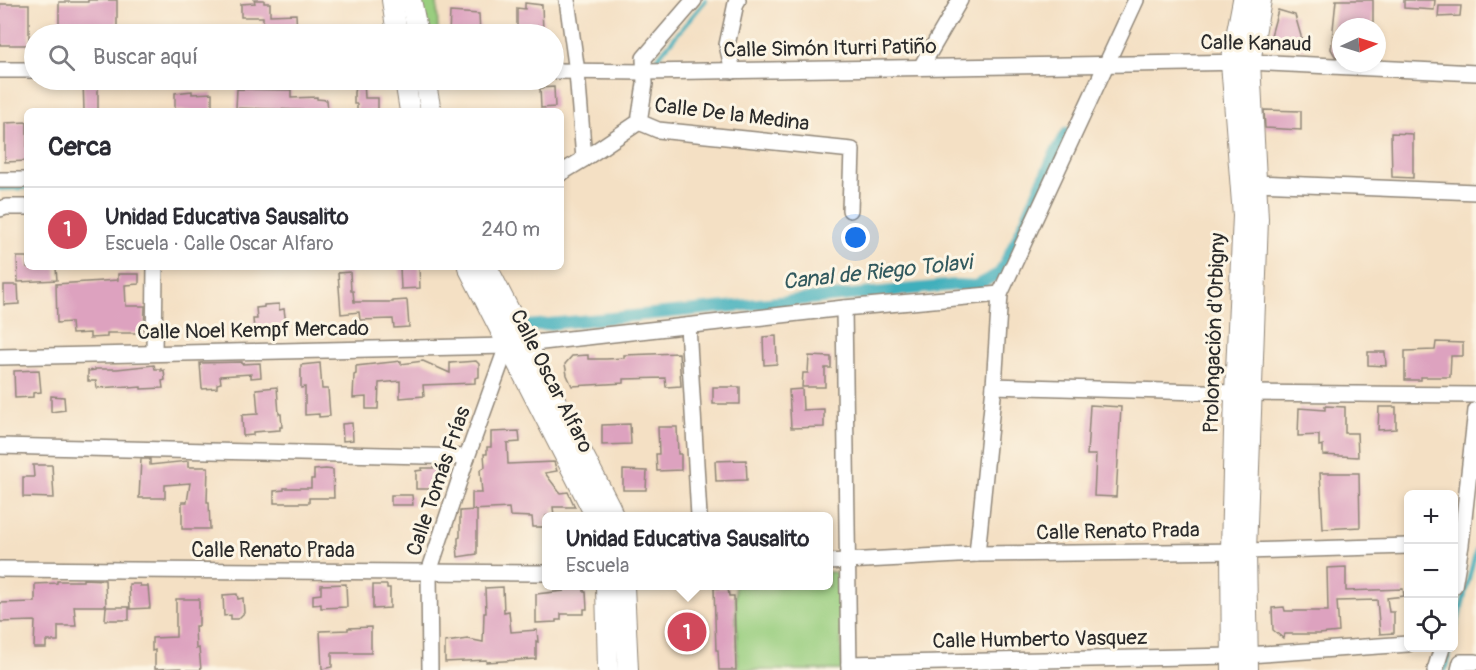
<!DOCTYPE html>
<html lang="es">
<meta charset="utf-8">
<style>
body{margin:0;font-family:Pangolin,sans-serif;background:#f2f2f3;color:#2b2b33}
.controls{position:absolute;right:18px;bottom:18px;display:grid;overflow:hidden;border-radius:9px;box-shadow:0 3px 9px #0003}
.controls button{width:54px;height:54px;display:grid;place-items:center;padding:0;border:0;border-bottom:2px solid #e1e1e2;background:#fff;color:#2b2b33;font:30px sans-serif}
.compass{position:absolute;left:1332px;top:18px;width:54px;height:54px;border-radius:50%;background:#fff;box-shadow:0 3px 9px #0003;rotate:86deg}
.you{position:absolute;left:856px;top:238px;width:21px;height:21px;margin:-15px;border:4px solid #fff;border-radius:50%;background:#1a73e8;box-shadow:0 0 0 9px #1a73e833}
.badge{display:grid;place-items:center;width:39px;height:39px;border-radius:50%;background:#d1495b;color:#fff;font-size:20px;font-weight:700}
.pin{position:absolute;translate:-50% -50%;border:3px solid #fff;box-shadow:0 2px 6px #0006}
.popup{position:absolute;left:542px;top:512px;width:291px;height:78px;box-sizing:border-box;display:grid;place-content:center;border-radius:9px;background:#fff;filter:drop-shadow(0 2px 4px #0005);font-size:20px;white-space:nowrap;color:#7c7c81}
.popup b{font-size:22px;color:#2b2b33}
.popup::after{content:'';position:absolute;left:50%;top:100%;margin-left:-12px;border:12px solid transparent;border-top-color:#fff}
.list{margin:0;padding:0;list-style:none}
h2{display:flex;justify-content:space-between;align-items:center;height:78px;margin:0;padding:0 24px;font-size:26px}
h2 small{font-size:20px;font-weight:400;color:#7c7c81}
.list li{display:grid;grid-template-columns:39px 1fr auto;gap:18px;align-items:center;box-sizing:border-box;height:84px;padding:0 24px;border-top:2px solid #e1e1e2}
.list b{display:block;font-size:22px;white-space:nowrap}
.list p{margin:0;font-size:20px;white-space:nowrap;color:#7c7c81}
.list em{font-size:20px;font-style:normal;color:#7c7c81}
.icon{flex:none;width:33px;height:33px;fill:none;stroke:currentColor;stroke-width:2;stroke-linecap:round;stroke-linejoin:round}
.map{position:relative;flex:none;width:1476px;height:670px;overflow:hidden}
.search{position:absolute;background:#fff;box-shadow:0 3px 9px #0003;left:24px;top:24px;width:540px;height:66px;display:flex;align-items:center;gap:15px;box-sizing:border-box;padding:0 21px;border-radius:33px;color:#7c7c81;font-size:22px}
.panel{position:absolute;background:#fff;box-shadow:0 3px 9px #0003;left:24px;top:108px;width:540px;height:162px;border-radius:9px}
.map>svg:first-child{display:block}
</style>
<div class="map">
<svg width="1476" height="670" viewBox="0 0 1476 670">
<rect width="100%" height="100%" fill="#fcf5e5"/>
<filter id="ink" filterUnits="userSpaceOnUse"><feTurbulence type="fractalNoise" baseFrequency=".0167" numOctaves="2"/><feDisplacementMap in="SourceGraphic" scale="12" xChannelSelector="R" yChannelSelector="G"/><feConvolveMatrix kernelMatrix="1 2 1 2 8 2 1 2 1" color-interpolation-filters="sRGB"/></filter>
<filter id="wash" filterUnits="userSpaceOnUse"><feTurbulence type="fractalNoise" baseFrequency=".008" numOctaves="4" result="noise"/><feDisplacementMap in="SourceGraphic" scale="24" xChannelSelector="R" yChannelSelector="G"/><feGaussianBlur stdDeviation="1.35" result="paint"/><feColorMatrix in="noise" values="0 0 0 0 0 0 0 0 0 0 0 0 0 0 0 0 0 1.4 0 .05"/><feComposite in="paint" operator="in"/></filter>
<g filter="url(#wash)">
<rect width="100%" height="100%" fill="#f4e0c4"/>
<g fill="#99ce7f" stroke="#627c55" stroke-width="1.5">
<polygon points="417,0 437,0 438,34 423,34"/>
<polygon points="828,572 834,572 840,578 842,670 738,670 735,586 828,586"/>
</g>
<g fill="none" stroke-linecap="round" stroke-linejoin="round">
<g stroke="#40afbc" stroke-width="4">
<polyline points="654,62 706,0"/>
<polyline points="0,189 27,188"/>
<polyline points="1454,638 1476,550"/>
<polyline points="1445,670 1451,648"/>
</g>
<polyline stroke="#40afbc" stroke-width="12" points="528,326 956,285 975,286 1000,273 1018,237 1054,155 1067,133"/>
</g>
<g id="blocks">
<g fill="#dda2bf">
<polygon points="88,0 117,0 117,34 59,34 59,2 88,2"/>
<polygon points="254,0 264,0 264,3 270,3 270,15 296,14 297,34 282,34 281,33 278,33 278,26 263,25 263,17 241,17 241,4 255,3"/>
<polygon points="1336,0 1373,0 1373,27 1341,27 1341,57 1335,56 1331,49"/>
<polygon points="1404,0 1435,0 1434,10 1404,8"/>
<polygon points="525,3 542,5 543,32 517,30 517,8 525,9"/>
<rect x="0" y="4" width="29" height="41"/>
<polygon points="1439,6 1461,6 1460,16 1438,17"/>
<polygon points="1278,10 1295,15 1305,50 1295,46 1291,41 1280,44 1270,39"/>
<polygon points="450,12 479,14 480,34 449,34"/>
<polygon points="93,80 93,83 98,82 98,111 84,111 83,81"/>
<polygon points="357,80 364,80 365,98 378,98 378,111 357,111 357,104 354,104 354,92"/>
<polygon points="554,87 555,107 541,108 540,88"/>
<polygon points="237,89 291,90 291,98 317,97 317,99 327,100 328,111 236,108"/>
<polygon points="192,91 192,94 212,93 212,111 175,111 175,93"/>
<polygon points="1264,110 1301,111 1301,130 1265,128"/>
<polygon points="27,122 27,161 5,162 5,123"/>
<polygon points="1391,133 1413,134 1413,178 1392,177"/>
<polygon points="17,257 27,257 27,267 56,268 57,280 18,282"/>
<polygon points="400,267 419,267 420,288 401,289"/>
<polygon points="350,272 351,291 353,291 354,302 393,302 393,301 407,300 409,327 394,328 393,319 360,320 359,312 341,314 338,273"/>
<polygon points="118,274 139,274 139,284 125,285 126,306 145,306 144,333 107,333 107,337 90,338 90,333 72,334 71,322 57,323 56,284 118,280"/>
<polygon points="4,285 18,285 19,304 4,305"/>
<polygon points="279,304 279,310 284,309 286,324 280,325 280,328 254,329 253,319 257,319 256,308 264,307 264,305"/>
<polygon points="776,336 777,364 764,365 763,337"/>
<polygon points="1436,342 1463,343 1463,356 1451,356 1450,377 1421,377 1421,380 1405,380 1405,351 1435,350"/>
<polygon points="1368,352 1385,352 1386,366 1368,365"/>
<polygon points="679,353 681,386 666,387 665,378 624,379 624,383 572,386 567,375 565,364 572,356 588,355 588,359 606,359 624,358 624,355"/>
<polygon points="809,356 831,357 831,368 825,368 825,387 802,387 803,373 808,373"/>
<polygon points="401,361 401,364 423,361 450,373 450,363 476,361 479,364 479,377 475,378 475,383 423,385 424,396 400,398 400,381 379,383 378,409 366,409 366,397 353,398 354,375 356,374 356,366"/>
<polygon points="242,362 242,364 260,363 261,377 251,378 251,374 220,376 221,383 217,384 217,388 202,389 200,363"/>
<polygon points="320,363 322,389 328,389 330,416 319,417 319,414 305,415 305,387 301,388 301,365"/>
<polygon points="154,365 155,369 161,369 161,371 164,370 165,380 162,381 163,388 141,389 141,387 130,388 130,386 97,388 96,381 88,381 88,371 95,370 95,369 117,369"/>
<polygon points="39,370 41,392 33,393 33,397 15,398 14,371"/>
<polygon points="277,387 279,414 281,414 282,427 280,427 280,430 253,432 253,435 243,436 242,415 258,414 256,389"/>
<rect x="713" y="387" width="27" height="17"/>
<polygon points="802,389 803,410 824,409 824,427 791,428 789,390"/>
<polygon points="51,396 64,397 65,410 51,412"/>
<polygon points="1090,405 1121,407 1116,497 1094,496 1096,455 1087,455"/>
<polygon points="1325,406 1345,407 1345,433 1357,433 1358,457 1323,455 1323,445 1319,446 1319,435 1298,436 1299,408 1325,410"/>
<polygon points="1379,407 1396,407 1396,429 1378,430"/>
<polygon points="352,423 353,440 343,441 342,424"/>
<polygon points="630,424 631,444 602,445 602,425"/>
<polygon points="658,427 677,427 678,454 681,454 681,470 657,471 656,454 659,454"/>
<polygon points="519,431 520,442 507,443 508,464 554,462 557,471 545,473 560,493 568,492 575,507 553,507 554,516 546,516 546,527 533,527 532,517 510,516 509,508 472,510 472,493 482,493 480,470 485,467 484,454 487,454 487,447 491,447 491,432"/>
<polygon points="141,459 150,459 150,465 188,461 188,467 208,467 207,502 209,502 210,529 182,529 182,502 187,502 190,483 165,485 165,498 139,498"/>
<polygon points="746,460 747,480 716,481 715,461"/>
<polygon points="33,465 52,465 54,498 23,497 23,477 34,477"/>
<polygon points="422,468 440,468 441,489 416,489 416,471 422,470"/>
<polygon points="326,469 333,470 334,498 309,498 309,503 274,503 274,491 284,490 284,488 311,488 311,479 314,479 314,470"/>
<polygon points="623,470 647,471 646,490 623,490"/>
<polygon points="1320,473 1359,473 1360,527 1323,529"/>
<polygon points="391,495 412,495 413,505 391,505"/>
<polygon points="477,510 477,554 458,557 457,545 458,545 458,538 460,537 460,511"/>
<polygon points="1346,567 1346,591 1403,589 1404,596 1387,598 1389,612 1394,612 1394,633 1380,634 1377,600 1337,601 1339,632 1319,634 1285,634 1283,638 1273,630 1272,608 1284,607 1285,611 1328,611 1327,568"/>
<polygon points="83,579 105,580 106,606 74,606 76,626 58,626 58,641 46,641 46,648 34,648 35,621 0,622 0,603 35,602 35,584 57,583 57,581 83,581"/>
<polygon points="129,584 140,584 140,586 148,586 150,608 130,609"/>
<polygon points="346,584 347,607 321,608 321,604 313,605 313,595 321,594 321,585"/>
<polygon points="373,585 387,585 387,588 390,588 390,608 373,609"/>
<polygon points="564,585 584,587 584,592 586,592 587,609 584,609 584,614 561,614 561,620 556,620 556,622 536,623 536,594 564,591"/>
<polygon points="503,587 504,612 509,611 511,632 537,630 538,642 536,641 536,659 486,662 486,660 445,662 445,642 468,639 483,642 484,613 486,613 485,588"/>
<polygon points="714,588 728,588 729,596 734,596 736,670 719,670 718,650 716,650"/>
<polygon points="237,594 238,599 243,598 244,613 238,619 231,619 231,615 224,616 223,595"/>
<polygon points="176,599 199,599 199,626 195,626 196,649 199,648 201,670 181,670 181,668 155,669 155,650 152,651 152,638 176,637"/>
<polygon points="106,607 129,607 129,620 105,620"/>
<polygon points="371,627 371,653 332,653 332,667 322,669 320,631 348,630 348,628"/>
</g>
</g>
</g>
<g filter="url(#ink)">
<use href="#blocks" fill-opacity="0" stroke="#908678" stroke-width="1.5"/>
<g fill="none" stroke-linecap="round" stroke-linejoin="round">
<g stroke="#908678" stroke-width="18">
<g id="minor">
<polyline points="567,0 577,72 584,159"/>
<polyline points="921,67 960,0"/>
<polyline points="0,70 34,70"/>
<polyline points="554,71 644,72 1250,62 1476,73"/>
<polyline points="733,71 727,45 736,3 738,0"/>
<polyline points="639,122 658,130 852,150 850,210"/>
<polyline points="639,122 645,84 644,58 694,0"/>
<polyline points="561,173 584,159 639,122"/>
<polyline points="0,180 27,180"/>
<polyline points="1256,183 1476,192"/>
<polyline points="0,209 6,207 27,207"/>
<polyline points="844,308 849,670"/>
<polyline points="688,326 699,516"/>
<polyline points="154,353 155,267"/>
<polyline points="0,357 507,346 844,308 1000,294"/>
<polyline points="994,386 1235,393 1476,395"/>
<polyline points="0,446 467,457"/>
<polyline points="977,554 994,386 1000,294 1136,0"/>
<polyline points="828,562 977,554 1246,551 1408,546"/>
<polyline points="0,569 546,573"/>
<polyline points="1454,586 1461,545 1476,410"/>
<polyline points="1248,655 1408,644"/>
<polyline points="849,664 1232,656"/>
<polyline points="430,670 429,572 467,457 507,346"/>
<polyline points="1435,670 1442,648"/>
<polyline points="1459,670 1461,662 1476,662"/>
</g>
</g>
<g stroke="#908678" stroke-width="22">
<g id="major">
<polyline points="392,0 397,34"/>
<polyline points="411,0 418,34"/>
<polyline points="405,80 410,111"/>
<polyline points="425,80 431,111"/>
<polyline points="468,267 592,509 594,516"/>
<polyline points="487,267 610,507 613,516"/>
<polyline points="606,586 608,670"/>
<polyline points="624,586 628,670"/>
<polyline points="1232,670 1231,550 1235,393 1243,216 1231,63 1243,0"/>
<polyline points="1248,670 1246,551 1258,219 1250,62 1261,0"/>
</g>
</g>
<use href="#minor" stroke="#fff" stroke-width="15"/>
<use href="#major" stroke="#fff" stroke-width="20"/>
</g>
</g>
<g text-anchor="middle" stroke-width="6" stroke-linejoin="round" paint-order="stroke">
<g font-size="21" fill="#2b2b2b" stroke="#fcf5e5">
<text transform="translate(1256 43) rotate(1)" y="7">Calle Kanaud</text>
<text transform="translate(830 48) rotate(-1)" y="7">Calle Simón Iturri Patiño</text>
<text transform="translate(732 114) rotate(7)" y="7">Calle De la Medina</text>
<text transform="translate(253 330) rotate(-1)" y="7">Calle Noel Kempf Mercado</text>
<text transform="translate(1214 333) rotate(-88)" y="7">Prolongación d'Orbigny</text>
<text transform="translate(552 381) rotate(63)" y="7">Calle Oscar Alfaro</text>
<text transform="translate(438 481) rotate(-71)" y="7">Calle Tomás Frías</text>
<text transform="translate(1118 531) rotate(-1)" y="7">Calle Renato Prada</text>
<text x="273" y="557">Calle Renato Prada</text>
<text transform="translate(1040 639) rotate(-1)" y="7">Calle Humberto Vasquez</text>
</g>
<g font-size="22" font-style="italic" fill="#32595e" stroke="#fcf5e5">
<text transform="translate(877 271) rotate(-6)" y="8">Canal de Riego Tolavi</text>
</g>
</g>
</svg>
<div class="controls">
<button>+</button>
<button>−</button>
<button><svg class="icon" aria-label="locate" viewBox="0 0 24 24"><circle cx="12" cy="12" r="6"/><path d="M12 2v4M12 18v4M2 12h4M18 12h4"/></svg></button>
</div>
<svg class="compass" viewBox="-18 -18 36 36"><path d="M0-13l5 13h-10z" fill="#e53935"/><path d="M0 13l5-13h-10z" fill="#7c7c81"/></svg>
<div class="you"></div>
<div class="pin badge" style="left:687px;top:632px">1</div>
<div class="popup"><b>Unidad Educativa Sausalito</b>Escuela</div>
<div class="search"><svg class="icon" aria-label="search" viewBox="0 0 24 24"><circle cx="10" cy="10" r="6"/><path d="M15 15l6 6"/></svg>Buscar aquí</div>
<section class="panel">
<h2>Cerca<small></small></h2>
<ul class="list">
<li><span class="badge">1</span><div><b>Unidad Educativa Sausalito</b><p>Escuela · Calle Oscar Alfaro</p></div><em>240 m</em></li>
</ul>
</section>
</div>
